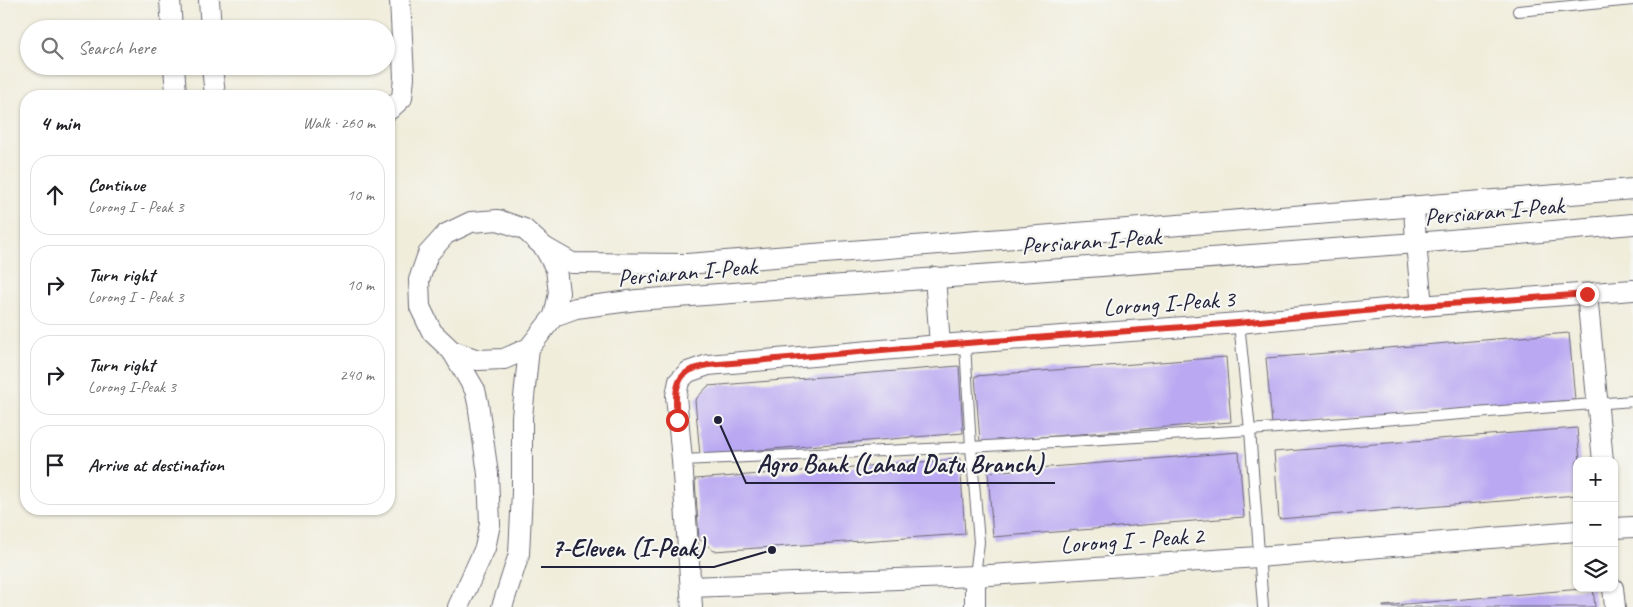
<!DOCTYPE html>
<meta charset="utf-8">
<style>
body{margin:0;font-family:Caveat,sans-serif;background:#f2f2f2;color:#202124}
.controls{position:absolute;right:15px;bottom:15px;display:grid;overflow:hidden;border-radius:10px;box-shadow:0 1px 4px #0004}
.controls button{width:45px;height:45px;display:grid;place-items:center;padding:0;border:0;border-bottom:1px solid #e0e0e0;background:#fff;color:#202124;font:25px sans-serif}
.stop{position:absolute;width:15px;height:15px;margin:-11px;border:4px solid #d93025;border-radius:50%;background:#fff}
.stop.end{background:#d93025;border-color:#fff;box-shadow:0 1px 5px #0008}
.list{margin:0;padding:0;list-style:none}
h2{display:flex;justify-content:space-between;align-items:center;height:65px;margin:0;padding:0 20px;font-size:21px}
h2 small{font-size:16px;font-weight:400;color:#757577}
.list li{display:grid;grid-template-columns:32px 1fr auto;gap:15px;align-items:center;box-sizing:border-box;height:80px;margin:0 10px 10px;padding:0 10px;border:1px solid #e0e0e0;border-radius:20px}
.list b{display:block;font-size:19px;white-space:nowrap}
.list p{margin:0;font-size:16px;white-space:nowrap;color:#757577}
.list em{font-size:16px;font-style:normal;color:#757577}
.icon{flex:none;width:28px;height:28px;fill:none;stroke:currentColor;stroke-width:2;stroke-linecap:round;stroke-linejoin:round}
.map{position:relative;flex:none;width:1633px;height:607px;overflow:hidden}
.search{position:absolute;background:#fff;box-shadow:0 1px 4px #0004;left:20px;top:20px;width:375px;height:55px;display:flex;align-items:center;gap:12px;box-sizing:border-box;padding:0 18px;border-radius:28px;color:#757577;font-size:19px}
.panel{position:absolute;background:#fff;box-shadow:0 1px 4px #0004;left:20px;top:90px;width:375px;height:425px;border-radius:20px}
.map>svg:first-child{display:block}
</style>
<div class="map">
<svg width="1633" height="607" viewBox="0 0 1633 607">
<rect width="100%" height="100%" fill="#f6f6f2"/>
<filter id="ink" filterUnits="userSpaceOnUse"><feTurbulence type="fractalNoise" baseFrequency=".02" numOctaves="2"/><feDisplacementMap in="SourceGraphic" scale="10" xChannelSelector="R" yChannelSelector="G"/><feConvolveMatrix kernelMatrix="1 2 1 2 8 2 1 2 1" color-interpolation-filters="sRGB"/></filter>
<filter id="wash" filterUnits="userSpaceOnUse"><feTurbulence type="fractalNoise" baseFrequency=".0096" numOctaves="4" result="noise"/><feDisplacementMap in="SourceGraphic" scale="20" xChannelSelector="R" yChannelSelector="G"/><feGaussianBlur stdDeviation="1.12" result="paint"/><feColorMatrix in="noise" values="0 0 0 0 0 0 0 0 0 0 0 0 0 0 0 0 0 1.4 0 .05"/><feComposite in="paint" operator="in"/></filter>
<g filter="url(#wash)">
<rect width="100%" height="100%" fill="#f0eddb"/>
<g id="blocks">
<g fill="#baa9f2">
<polygon points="1569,333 1575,400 1272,424 1266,358"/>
<polygon points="1226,357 1231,422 980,442 975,376"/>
<polygon points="959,366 963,433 700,455 695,400 708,386"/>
<polygon points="1577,428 1580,461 1577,461 1577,495 1279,519 1274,452"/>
<polygon points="1239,452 1244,517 993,537 988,472"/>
<polygon points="960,459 965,534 714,551 699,539 695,479"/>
<polygon points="1593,588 1595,607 1383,607 1383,606"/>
</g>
</g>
</g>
<g filter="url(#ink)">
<use href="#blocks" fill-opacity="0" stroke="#6a6973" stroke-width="1"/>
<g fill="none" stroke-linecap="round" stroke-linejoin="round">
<g stroke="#6a6973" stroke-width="12">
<g id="service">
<polyline points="1518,11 1633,0"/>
<polyline points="1239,323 1250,430 1263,607"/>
<polyline points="965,344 971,447 979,542 975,576"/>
<polyline points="682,460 971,447 1250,430 1633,401"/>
</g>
</g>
<g stroke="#6a6973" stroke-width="22">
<g id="minor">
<polyline points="170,0 172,29"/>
<polyline points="209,0 211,29"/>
<polyline points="174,66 176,93 179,96"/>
<polyline points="212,66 215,96"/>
<polyline points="389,110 402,98 404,77 400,0"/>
<polyline points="1414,207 1416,243 1422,306"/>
<polyline points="544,247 572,263 687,264 1633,189"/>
<polyline points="935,277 940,345"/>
<polyline points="1587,294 1603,461"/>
<polyline points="554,316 576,308 637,300 1416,243 1633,224"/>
<polyline points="452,351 475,390 478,403 488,474 490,524 485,548 458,607"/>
<polyline points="1614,528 1633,527"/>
<polyline points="691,587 975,576 1258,557 1577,531"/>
<polyline points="1613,588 1615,607"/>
<polyline points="502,607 519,554 522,492 522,417 529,348 554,316 559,293 556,269 544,247 524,229 498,220 471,222 446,234 428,254 419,280 420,307 432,332 452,351 478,360 504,359 529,348"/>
<polyline points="692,607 682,460 676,396 679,381 688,372 708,365 940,345 1239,323 1407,307 1633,290"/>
<polyline points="975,607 975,576"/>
</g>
</g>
<use href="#service" stroke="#fff" stroke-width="10"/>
<use href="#minor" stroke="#fff" stroke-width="20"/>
</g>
</g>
<g fill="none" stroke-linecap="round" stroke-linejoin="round" filter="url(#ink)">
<path stroke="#d93025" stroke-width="6" d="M677,420c-1,-16 -5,-40 12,-49 5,-3 13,-4 19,-6l232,-20 298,-22 169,-16 180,-13"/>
</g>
<g text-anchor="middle" stroke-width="4.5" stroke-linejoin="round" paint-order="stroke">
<g font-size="24" fill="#22223b" stroke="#f6f6f2">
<text transform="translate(1494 211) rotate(-5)" y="8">Persiaran I-Peak</text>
<text transform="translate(1091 241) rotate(-4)" y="8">Persiaran I-Peak</text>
<text transform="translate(687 272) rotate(-5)" y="8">Persiaran I-Peak</text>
<text transform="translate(1169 303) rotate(-4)" y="8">Lorong I-Peak 3</text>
<text transform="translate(1132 540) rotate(-4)" y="8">Lorong I - Peak 2</text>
</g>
</g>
<path fill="none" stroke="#22223b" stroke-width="2" d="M718 420L746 483H1055M772 550L714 567H541"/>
<g fill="#22223b" stroke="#f6f6f2" stroke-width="2">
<circle cx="718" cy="420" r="5"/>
<circle cx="772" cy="550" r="5"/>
</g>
<g font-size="25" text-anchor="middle" font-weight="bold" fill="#22223b" stroke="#f6f6f2" stroke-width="4.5" stroke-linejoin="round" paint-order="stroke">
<text x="900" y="472">Agro Bank (Lahad Datu Branch)</text>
<text x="628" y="556">7-Eleven (I-Peak)</text>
</g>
</svg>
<div class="controls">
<button>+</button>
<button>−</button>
<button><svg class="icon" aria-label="layers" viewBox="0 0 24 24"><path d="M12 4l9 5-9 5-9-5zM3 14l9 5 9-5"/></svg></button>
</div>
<div class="stop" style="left:677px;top:420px"></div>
<div class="stop end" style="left:1587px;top:294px"></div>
<div class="search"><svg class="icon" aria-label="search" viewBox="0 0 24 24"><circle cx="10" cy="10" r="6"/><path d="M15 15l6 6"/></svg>Search here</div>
<section class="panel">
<h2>4 min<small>Walk · 260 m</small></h2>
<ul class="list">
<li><svg class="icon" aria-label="ahead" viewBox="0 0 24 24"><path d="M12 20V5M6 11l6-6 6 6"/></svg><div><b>Continue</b><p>Lorong I - Peak 3</p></div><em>10 m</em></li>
<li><svg class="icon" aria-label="right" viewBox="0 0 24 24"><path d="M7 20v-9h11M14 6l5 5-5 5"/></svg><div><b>Turn right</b><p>Lorong I - Peak 3</p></div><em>10 m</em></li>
<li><svg class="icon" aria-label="right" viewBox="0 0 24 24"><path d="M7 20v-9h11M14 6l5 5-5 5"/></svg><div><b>Turn right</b><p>Lorong I-Peak 3</p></div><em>240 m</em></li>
<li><svg class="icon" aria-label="arrive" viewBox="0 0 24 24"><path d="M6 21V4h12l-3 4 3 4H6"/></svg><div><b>Arrive at destination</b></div></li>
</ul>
</section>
</div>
